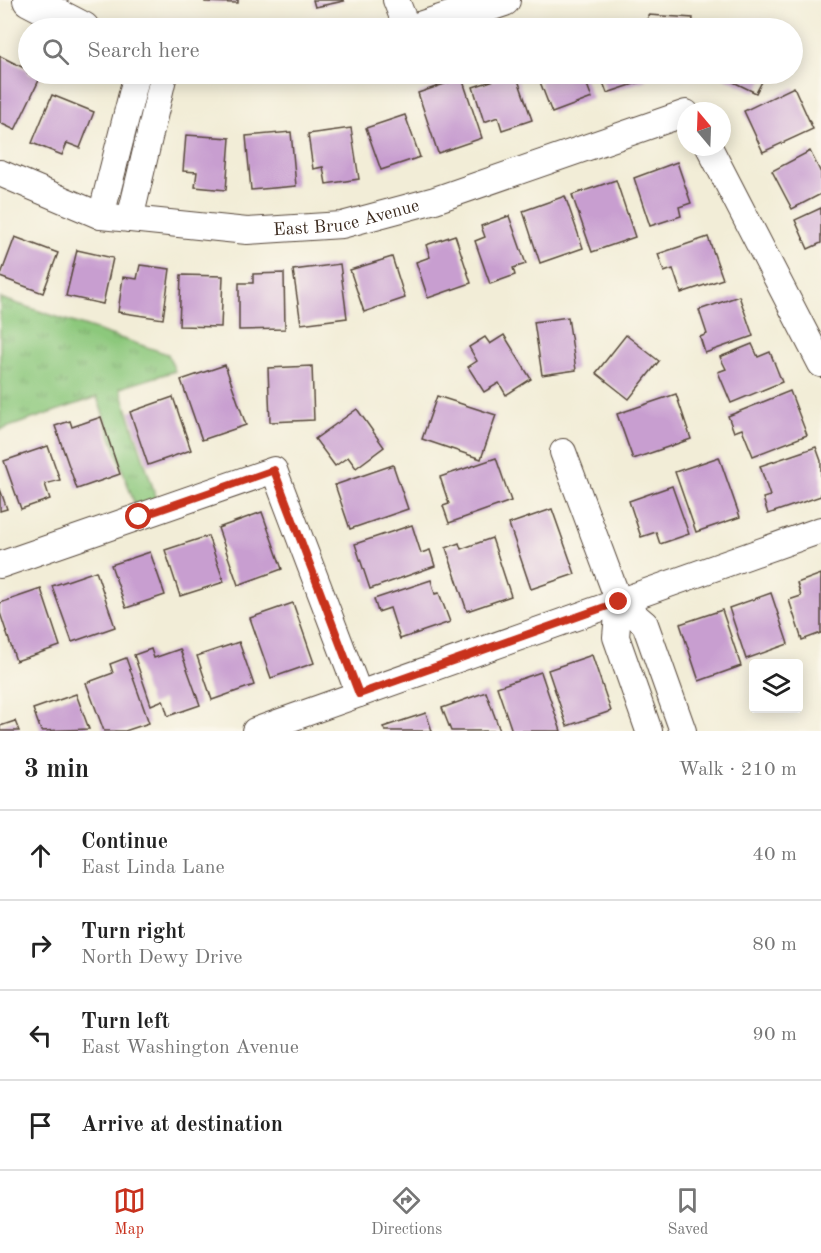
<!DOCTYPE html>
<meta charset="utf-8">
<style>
body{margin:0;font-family:"Old Standard TT",serif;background:#f2f2f2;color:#222}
.controls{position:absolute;right:18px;bottom:18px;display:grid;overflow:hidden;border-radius:6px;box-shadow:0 3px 15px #0003}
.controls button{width:54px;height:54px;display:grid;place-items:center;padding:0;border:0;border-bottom:2px solid #e0e0e0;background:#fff;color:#222;font:30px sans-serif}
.compass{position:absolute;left:677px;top:102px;width:54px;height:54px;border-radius:50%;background:#fff;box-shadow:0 3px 15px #0003;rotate:341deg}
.stop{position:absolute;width:18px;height:18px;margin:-14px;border:4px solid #c8321e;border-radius:50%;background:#fff}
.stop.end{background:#c8321e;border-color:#fff;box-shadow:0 2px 6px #0008}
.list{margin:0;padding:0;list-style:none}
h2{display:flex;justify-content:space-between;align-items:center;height:78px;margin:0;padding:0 24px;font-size:26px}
h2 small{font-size:20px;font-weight:400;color:#767676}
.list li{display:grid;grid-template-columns:39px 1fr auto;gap:18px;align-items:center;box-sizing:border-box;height:90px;padding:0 24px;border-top:2px solid #e0e0e0}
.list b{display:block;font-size:22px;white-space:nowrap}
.list p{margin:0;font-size:20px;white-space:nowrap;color:#767676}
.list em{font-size:20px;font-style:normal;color:#767676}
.icon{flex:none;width:33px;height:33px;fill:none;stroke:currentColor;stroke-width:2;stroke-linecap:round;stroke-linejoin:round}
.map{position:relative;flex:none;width:821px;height:731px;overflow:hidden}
.search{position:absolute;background:#fff;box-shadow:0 3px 15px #0003;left:18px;right:18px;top:18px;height:66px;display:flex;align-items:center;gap:15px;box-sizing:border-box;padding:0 21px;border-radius:33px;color:#767676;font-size:22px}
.sheet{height:438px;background:#fff}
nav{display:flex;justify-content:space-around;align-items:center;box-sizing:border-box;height:84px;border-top:2px solid #e0e0e0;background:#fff;font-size:16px;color:#767676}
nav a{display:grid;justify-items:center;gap:3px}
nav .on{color:#c8321e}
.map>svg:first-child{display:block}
</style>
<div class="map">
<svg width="821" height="731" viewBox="0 0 821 731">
<defs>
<pattern id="park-tufts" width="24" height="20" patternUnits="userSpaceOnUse" patternTransform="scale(1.5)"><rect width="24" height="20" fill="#8cc87c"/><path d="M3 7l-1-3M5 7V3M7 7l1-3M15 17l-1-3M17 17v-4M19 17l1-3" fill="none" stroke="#74a365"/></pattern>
</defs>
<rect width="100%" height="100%" fill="#fbf7ec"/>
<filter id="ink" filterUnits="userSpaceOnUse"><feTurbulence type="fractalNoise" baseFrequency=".0167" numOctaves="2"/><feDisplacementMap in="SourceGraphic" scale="12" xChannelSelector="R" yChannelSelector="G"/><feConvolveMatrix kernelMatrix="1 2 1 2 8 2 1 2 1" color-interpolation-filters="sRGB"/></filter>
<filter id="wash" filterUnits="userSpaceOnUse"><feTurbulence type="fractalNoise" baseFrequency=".008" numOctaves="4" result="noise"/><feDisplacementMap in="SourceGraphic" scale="24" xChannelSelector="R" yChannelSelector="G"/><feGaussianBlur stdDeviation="1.35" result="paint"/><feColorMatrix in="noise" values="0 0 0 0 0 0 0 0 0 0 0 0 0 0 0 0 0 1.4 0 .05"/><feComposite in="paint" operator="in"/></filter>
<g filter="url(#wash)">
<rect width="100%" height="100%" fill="#f2edd7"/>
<polygon fill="url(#park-tufts)" stroke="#64794d" stroke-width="1.5" points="0,298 168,354 175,371 120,388 160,509 139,517 97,397 0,430"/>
<g id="blocks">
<g fill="#c89ed0">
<polygon points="205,0 238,0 238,3 205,2"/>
<polygon points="313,0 343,0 344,1 315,7"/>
<polygon points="648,15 693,18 692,28 647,28"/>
<polygon points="0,56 28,70 28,74 41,76 15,130 0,123"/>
<polygon points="513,74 516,74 532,120 502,130 498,117 484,122 473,87"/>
<polygon points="537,74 583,74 592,98 552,113"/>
<polygon points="600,74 644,74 646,80 607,93"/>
<polygon points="717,74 766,74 756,93"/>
<polygon points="462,78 482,138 438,153 418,93"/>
<polygon points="794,87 813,129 763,152 744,111"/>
<polygon points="52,95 94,112 80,148 67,143 62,155 32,143"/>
<polygon points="405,115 420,157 381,170 366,128"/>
<polygon points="351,128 359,179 326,184 323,167 313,169 308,134"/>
<polygon points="291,132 296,186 251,190 246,136"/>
<polygon points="186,135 230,138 226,190 195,187 197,172 183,171"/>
<polygon points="810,151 821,173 821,194 792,209 772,171"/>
<polygon points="677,162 691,203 679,207 681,216 650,226 634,178"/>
<polygon points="616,180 635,237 592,252 572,195"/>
<polygon points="565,196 583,248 540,263 523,211"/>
<polygon points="821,208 821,243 808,249 795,220"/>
<polygon points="509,216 526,264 513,268 515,275 490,284 475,241 485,237 481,226"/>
<polygon points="455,235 471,283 428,298 416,262 430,257 426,245"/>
<polygon points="15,237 58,253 43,293 0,277"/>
<polygon points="708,237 723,279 681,293 673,269 664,272 658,254"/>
<polygon points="77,250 113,258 103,304 66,296"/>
<polygon points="392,257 405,298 364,312 350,270"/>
<polygon points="340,264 347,318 301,324 293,270"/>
<polygon points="140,265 170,269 163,319 118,312 123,277 137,279"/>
<polygon points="284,273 285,329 239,330 239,283 253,283 253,274"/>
<polygon points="181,275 223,276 221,327 179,326"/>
<polygon points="739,296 753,336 705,353 700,337 707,334 699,310"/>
<polygon points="568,317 576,370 542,375 534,322"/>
<polygon points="504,335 531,379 506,395 499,383 484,392 468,367 477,361 469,347 485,337 490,344"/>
<polygon points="626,335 659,361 629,399 596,373"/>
<polygon points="752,344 758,357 770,352 782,382 731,403 718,372 726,369 720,357"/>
<polygon points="225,365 246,425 202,440 181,380"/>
<polygon points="312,366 314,420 270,422 268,368"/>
<polygon points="790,391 807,435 753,456 742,429 734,432 728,416"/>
<polygon points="676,394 691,439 633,459 617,414"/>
<polygon points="437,396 496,415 481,459 422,439"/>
<polygon points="173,397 191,450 148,465 130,412"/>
<polygon points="357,409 384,447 356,468 348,457 335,466 315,439"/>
<polygon points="101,417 120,474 77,489 55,426 70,421 72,427"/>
<polygon points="48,446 60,480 45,484 50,499 21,509 4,461"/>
<polygon points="816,447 821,461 821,496 768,514 763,498 770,496 760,466"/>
<polygon points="719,457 740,517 696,532 675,472"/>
<polygon points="496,458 511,501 449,523 443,506 449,504 440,477"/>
<polygon points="393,465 408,509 350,529 335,485"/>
<polygon points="672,486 689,534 660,544 656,532 641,537 629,501"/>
<polygon points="0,489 7,509 0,511"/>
<polygon points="552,509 575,574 531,589 509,524"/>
<polygon points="262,512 282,569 238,585 218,528"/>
<polygon points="412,525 421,553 430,550 435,566 370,589 355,544"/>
<polygon points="208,536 224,582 180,596 165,550"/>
<polygon points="492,538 511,596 467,611 446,548 459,543 461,549"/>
<polygon points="150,552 165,595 126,608 111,565"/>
<polygon points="96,571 115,627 72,642 52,586"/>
<polygon points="821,574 821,633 802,640 789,600 801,596 797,583"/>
<polygon points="431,580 435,594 439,593 450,622 400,639 390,608 378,612 374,599"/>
<polygon points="41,589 60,646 16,661 0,613 0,603"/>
<polygon points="771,593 788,644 746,659 729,608"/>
<polygon points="293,603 314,663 271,678 250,618"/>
<polygon points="722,610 741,666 699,681 680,624"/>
<polygon points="239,642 254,685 212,700 197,656"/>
<polygon points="151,649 154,658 180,649 200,705 168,716 163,700 151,705 134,655"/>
<polygon points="592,655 611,711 567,726 548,670"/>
<polygon points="126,658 149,723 125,731 104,731 86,683 113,673 110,664"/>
<polygon points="541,672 561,731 512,731 497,687"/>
<polygon points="486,692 500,731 451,731 442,708"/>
<polygon points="76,694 89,729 41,731 33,709"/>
<polygon points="426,713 432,731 385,731 383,727"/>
<polygon points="15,721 19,731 0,731 0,726"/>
</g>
</g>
</g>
<g filter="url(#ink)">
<use href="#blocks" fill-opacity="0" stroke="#56473a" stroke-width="1.5"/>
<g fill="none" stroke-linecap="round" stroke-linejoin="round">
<g stroke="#56473a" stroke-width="28">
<g id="minor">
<polyline points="396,0 407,28"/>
<polyline points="709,147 821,364"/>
<path id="s1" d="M0,173l101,43 146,15 95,-6 93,-25 251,-87"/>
<polyline points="101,216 137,74"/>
<polyline points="130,219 164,74"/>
<polyline points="563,452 619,602 616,637 649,731"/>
<polyline points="0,565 274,470 359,694"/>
<polyline points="619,602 645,624 683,731"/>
<polyline points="255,731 821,530"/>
</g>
</g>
<g stroke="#56473a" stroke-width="34">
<g id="tertiary">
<polyline points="29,0 83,28"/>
<polyline points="420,28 504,0"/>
</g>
</g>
<use href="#minor" stroke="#fff" stroke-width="26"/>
<use href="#tertiary" stroke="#fff" stroke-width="32"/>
</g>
</g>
<g fill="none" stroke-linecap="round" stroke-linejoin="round" filter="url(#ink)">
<polyline stroke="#c8321e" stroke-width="8" points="139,517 274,470 359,694 619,602"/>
</g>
<g text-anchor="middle" stroke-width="6" stroke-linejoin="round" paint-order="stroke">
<g font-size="18" fill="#3b2a1e" stroke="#fbf7ec">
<text dy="6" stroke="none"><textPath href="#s1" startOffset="357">East Bruce Avenue</textPath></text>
</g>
</g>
</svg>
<div class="controls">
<button><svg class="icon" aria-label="layers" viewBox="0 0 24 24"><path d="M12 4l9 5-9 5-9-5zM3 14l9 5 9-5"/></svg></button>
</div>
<svg class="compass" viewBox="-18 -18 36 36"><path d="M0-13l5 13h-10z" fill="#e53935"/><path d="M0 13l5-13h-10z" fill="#767676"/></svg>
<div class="stop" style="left:139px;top:517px"></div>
<div class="stop end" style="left:619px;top:602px"></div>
<div class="search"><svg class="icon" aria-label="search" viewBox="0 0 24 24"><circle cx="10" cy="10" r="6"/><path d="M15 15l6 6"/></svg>Search here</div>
</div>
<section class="sheet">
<h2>3 min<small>Walk · 210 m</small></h2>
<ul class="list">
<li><svg class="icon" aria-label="ahead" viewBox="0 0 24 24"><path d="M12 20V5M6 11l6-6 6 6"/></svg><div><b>Continue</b><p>East Linda Lane</p></div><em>40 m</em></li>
<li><svg class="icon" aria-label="right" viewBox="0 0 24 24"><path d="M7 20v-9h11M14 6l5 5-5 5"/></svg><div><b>Turn right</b><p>North Dewy Drive</p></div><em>80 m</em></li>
<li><svg class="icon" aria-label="left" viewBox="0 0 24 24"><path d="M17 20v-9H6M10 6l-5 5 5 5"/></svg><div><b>Turn left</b><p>East Washington Avenue</p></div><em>90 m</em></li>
<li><svg class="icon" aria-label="arrive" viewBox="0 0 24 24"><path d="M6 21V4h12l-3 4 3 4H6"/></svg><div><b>Arrive at destination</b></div></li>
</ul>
</section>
<nav>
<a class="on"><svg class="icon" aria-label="map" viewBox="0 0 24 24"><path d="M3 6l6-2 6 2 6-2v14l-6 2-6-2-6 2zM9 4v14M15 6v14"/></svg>Map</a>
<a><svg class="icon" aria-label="directions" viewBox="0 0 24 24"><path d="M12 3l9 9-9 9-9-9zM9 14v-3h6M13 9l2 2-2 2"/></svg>Directions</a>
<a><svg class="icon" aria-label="saved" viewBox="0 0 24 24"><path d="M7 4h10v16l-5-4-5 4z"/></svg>Saved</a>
</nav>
